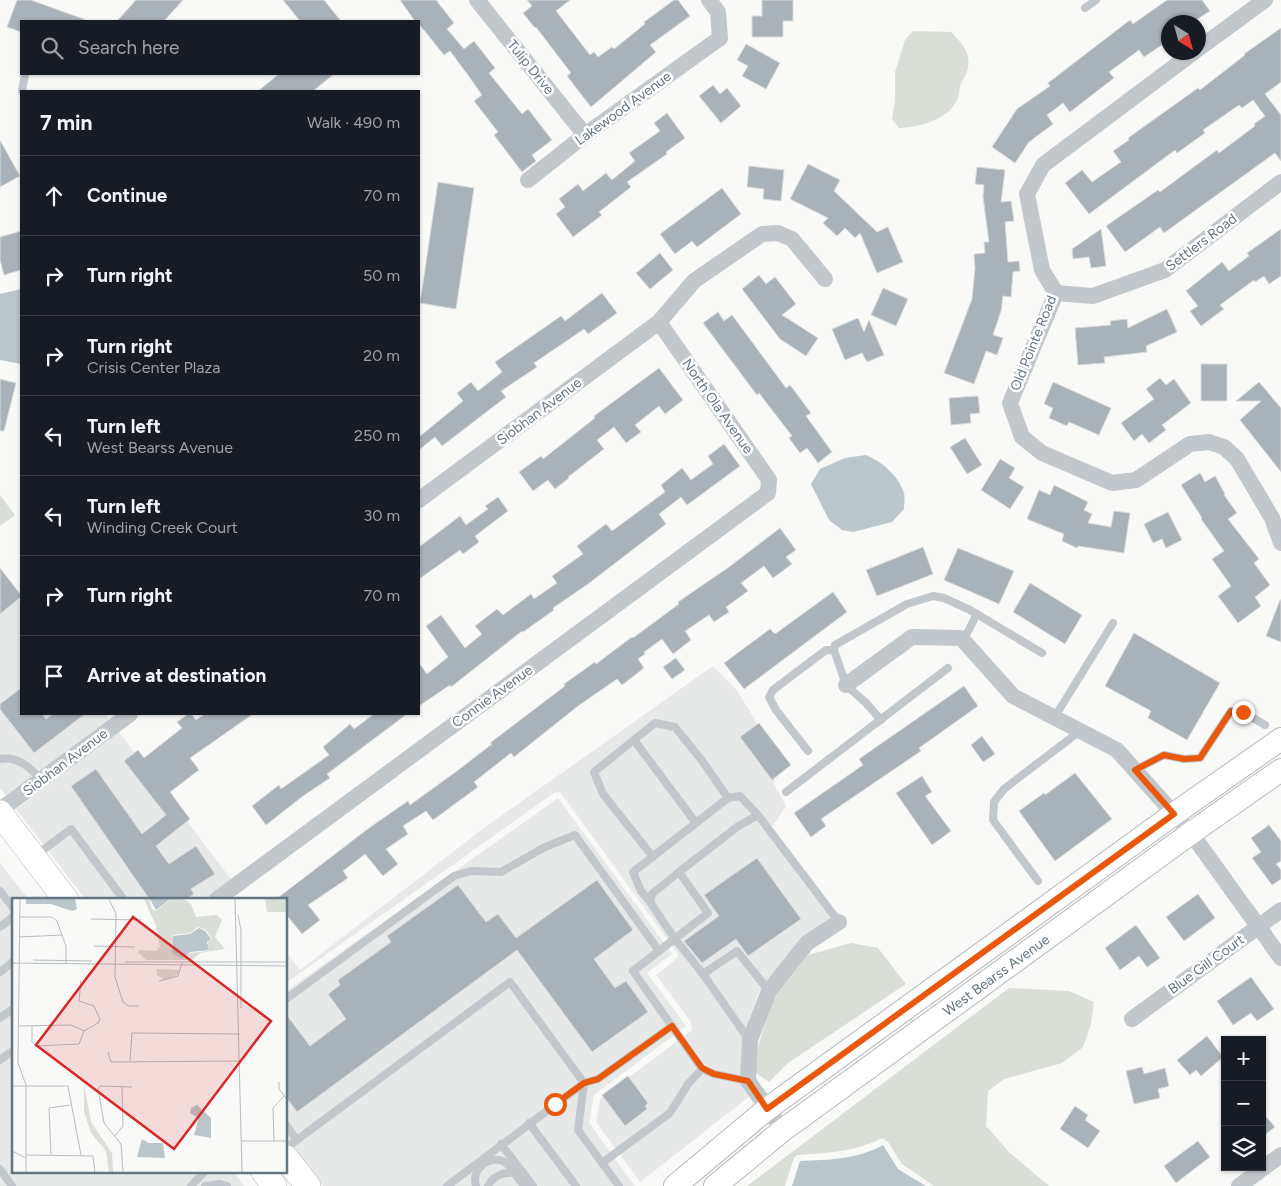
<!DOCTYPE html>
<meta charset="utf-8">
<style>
body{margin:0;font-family:Figtree,sans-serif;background:#242831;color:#f1f3f6}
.controls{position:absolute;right:15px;bottom:15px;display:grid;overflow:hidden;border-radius:0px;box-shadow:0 1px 4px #0004}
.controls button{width:45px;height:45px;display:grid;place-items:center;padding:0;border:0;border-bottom:1px solid #363941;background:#171b24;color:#f1f3f6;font:25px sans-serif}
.compass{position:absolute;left:1161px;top:15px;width:45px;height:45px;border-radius:50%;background:#171b24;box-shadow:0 1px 4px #0004;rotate:143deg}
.stop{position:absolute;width:15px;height:15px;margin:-11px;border:4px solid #ea580c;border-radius:50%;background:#fff}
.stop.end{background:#ea580c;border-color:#fff;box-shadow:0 1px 5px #0008}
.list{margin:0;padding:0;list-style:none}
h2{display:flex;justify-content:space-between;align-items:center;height:65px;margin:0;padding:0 20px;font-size:21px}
h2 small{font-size:16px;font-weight:400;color:#9ea1a6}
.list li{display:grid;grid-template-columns:32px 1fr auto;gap:15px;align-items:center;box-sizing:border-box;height:80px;padding:0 20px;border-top:1px solid #363941}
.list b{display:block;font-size:19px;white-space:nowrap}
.list p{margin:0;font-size:16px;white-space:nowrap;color:#9ea1a6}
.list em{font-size:16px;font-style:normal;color:#9ea1a6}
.icon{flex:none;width:28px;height:28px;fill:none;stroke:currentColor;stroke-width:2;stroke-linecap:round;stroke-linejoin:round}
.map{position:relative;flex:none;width:1281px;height:1186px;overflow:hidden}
.search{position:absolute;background:#171b24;box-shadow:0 1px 4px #0004;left:20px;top:20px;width:400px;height:55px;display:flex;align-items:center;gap:12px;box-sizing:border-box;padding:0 18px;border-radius:0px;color:#9ea1a6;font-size:19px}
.panel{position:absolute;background:#171b24;box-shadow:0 1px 4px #0004;left:20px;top:90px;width:400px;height:625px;border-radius:0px}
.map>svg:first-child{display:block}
</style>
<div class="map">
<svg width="1281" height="1186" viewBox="0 0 1281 1186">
<rect width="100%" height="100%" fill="#f9f9f7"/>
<g fill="#e7e8e8">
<polygon points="0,567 11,589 21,603 21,714 105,714 109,719 6,796 0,788"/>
<polygon points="713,666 736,689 755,720 775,769 774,784 786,806 772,827 833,917 763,986 759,992 743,1038 750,1096 640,1182 596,1122 600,1099 692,1030 691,1022 656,975 676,959 678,954 560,792 554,793 286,983 286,952 300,970 484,828"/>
<polygon points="119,732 231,879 203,900 86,900 16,809"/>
<polygon points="558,798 672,954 647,973 686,1026 594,1095 589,1123 635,1186 323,1186 286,1142 286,991"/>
<polygon points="0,863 29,900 14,900 14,1172 234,1172 244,1186 0,1186"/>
</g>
<g fill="#d9ded6">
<path d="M913,31l38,1c10,11 20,19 17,36 -1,6 -6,13 -8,18 -1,3 0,5 -1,8 -6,25 -38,33 -60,34l-7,-9 3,-18v-29l10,-32z"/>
<polygon points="0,495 15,515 0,526"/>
<polygon points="851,943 878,948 906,984 788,1063 769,1082 756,1073 757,1050 773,999 808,955"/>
<path d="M1009,988l60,3 25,11 -3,22 -8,23 -21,16 -58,16 -16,12 -2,35 23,26 40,34h-115l-32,-22 -14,-22 -6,-4c-27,14 -56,15 -85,17l-3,3 -9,28h-38z"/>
</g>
<g fill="#bac6ca">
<polygon points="21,289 21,364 0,360 0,294"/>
<path d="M866,455c16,7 32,20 38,38 1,5 0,11 0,16l-12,13 -39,10 -11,-2 -13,-10 -18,-36 9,-15 25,-11z"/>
<path d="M883,1145l15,24 28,17h-134l8,-25c29,-1 58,-2 83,-16z"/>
</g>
<g fill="#a9b2b8" stroke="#dbdbd9">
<polygon points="17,0 31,0 86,20 86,21 21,21 21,32 7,27"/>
<polygon points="136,0 183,0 164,21 117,21"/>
<polygon points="283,0 324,0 341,21 300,21"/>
<polygon points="400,0 436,0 454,23 447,29 464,49 474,41 495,68 489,73 522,114 528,109 552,140 532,155 536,161 522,172 494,135 498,132 474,101 482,95 468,75 450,51 444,55 419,24 419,21 415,21"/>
<polygon points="527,0 570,0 556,11 590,55 594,52 598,57 612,47 614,49 645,24 644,22 674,0 678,0 690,16 650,45 656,52 591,107 567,76 571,73 536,27 535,28 523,13 532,6"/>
<polygon points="762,0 793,0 793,21 783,21 783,37 752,37 752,16 762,16"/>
<polygon points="1167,0 1202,0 1210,11 1193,22 1185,22 1181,17 1173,22 1168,22 1168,25 1163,29 1168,38 1168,41 1144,57 1139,50 1109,72 1114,78 1070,112 1063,103 1047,115 1053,124 1029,142 1015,163 992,147 1017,109 1050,86 1048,83 1130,20 1133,24"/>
<polygon points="1281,28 1281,82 1265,94 1281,115 1281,161 1275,153 1164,233 1160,227 1125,252 1106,226 1158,190 1160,192 1217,150 1219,153 1255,126 1254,124 1265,116 1253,100 1242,108 1239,105 1203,130 1205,133 1177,153 1175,150 1089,214 1065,183 1082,170 1092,182 1121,162 1113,151 1129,140 1128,138 1198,88 1200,90 1245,55 1244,54"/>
<polygon points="746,44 780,63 766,89 742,76 748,66 737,60"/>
<polygon points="279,74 334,74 313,91 258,91"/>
<polygon points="713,85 720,94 727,88 741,106 721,123 699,96"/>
<polygon points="667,113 685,138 666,152 667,154 627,182 631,187 599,212 602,215 573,237 556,214 565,207 559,199 578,184 583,191 606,173 612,180 635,161 629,153 660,131 654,123"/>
<polygon points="0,140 20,176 0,187"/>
<polygon points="808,164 840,180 834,191 877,232 888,227 903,262 877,273 860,233 855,238 845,228 837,236 823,223 828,218 790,199"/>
<polygon points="749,166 784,170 781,201 763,199 764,189 747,187"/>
<polygon points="977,167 1005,170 1001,202 1011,201 1014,221 1005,222 1008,262 1019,261 1020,271 1013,272 1011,297 1003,296 1001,311 993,335 1003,338 997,355 986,351 974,384 944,373 972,299 975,269 974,254 985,253 984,242 989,242 983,197 984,185 975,184"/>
<polygon points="438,182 474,188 456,309 420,303"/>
<polygon points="722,188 741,214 697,247 692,241 675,254 660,234"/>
<polygon points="1101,229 1106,266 1091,268 1089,257 1073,259 1072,249"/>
<polygon points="1281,229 1281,276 1269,284 1264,276 1255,282 1254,280 1220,305 1224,309 1201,326 1190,311 1198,306 1186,291 1222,262 1229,271 1249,256 1247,253"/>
<polygon points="21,231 21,270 4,275 0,260 0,237"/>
<polygon points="660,253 673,270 650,289 636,273"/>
<polygon points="759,275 766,284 775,277 796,304 782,315 818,338 806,356 780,339 742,289"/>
<polygon points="883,288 908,299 896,326 871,315"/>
<polygon points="602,293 617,313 588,334 584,329 534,363 537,367 501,391 506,397 442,446 435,437 419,450 419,437 463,401 457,393 471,382 478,391 502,372 495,362 561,316 565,321"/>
<polygon points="1167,309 1177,332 1146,346 1147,352 1104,357 1105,363 1078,365 1075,328 1111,325 1110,321 1127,319 1128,328"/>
<polygon points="718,312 724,321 732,315 786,388 790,385 811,413 806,416 832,452 818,463 807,448 800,453 789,438 792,436 759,393 757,395 703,323"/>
<polygon points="858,318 864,332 869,320 884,355 867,362 862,353 845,360 832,329"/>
<rect x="1201" y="364" width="26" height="37"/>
<polygon points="659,368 683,400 665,414 659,406 635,425 641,432 626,443 614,427 597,440 604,449 568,477 569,478 555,489 548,480 533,491 519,472 541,456 543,459 595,418 594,416"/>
<polygon points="1160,378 1166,385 1174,379 1191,403 1162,425 1166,430 1149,443 1142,434 1134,441 1121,423 1154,399 1146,389"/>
<polygon points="0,379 16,383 4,431 0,431"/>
<polygon points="1053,382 1111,408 1099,435 1069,422 1067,426 1049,418 1053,408 1044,404"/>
<polygon points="1259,382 1281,408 1281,472 1240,420 1261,401 1236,401"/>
<polygon points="978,396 980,413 970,414 971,423 951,425 949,398"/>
<polygon points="965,438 982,465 967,474 950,447"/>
<polygon points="724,444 740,466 687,505 681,497 659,514 666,524 588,584 553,608 554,610 523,632 522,631 451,687 450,685 419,706 419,663 427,674 448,657 426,626 441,615 465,648 482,634 475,626 497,609 503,615 531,594 534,599 557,583 552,576 583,554 577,546 606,524 612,531 665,492 661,485 682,468 691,480 713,464 708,456"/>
<polygon points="1000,459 1015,468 1009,478 1024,487 1010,509 981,490"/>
<polygon points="1200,473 1205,482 1215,476 1225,494 1224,495 1237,513 1228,519 1259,559 1254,563 1270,585 1255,597 1261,606 1238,623 1218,596 1231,586 1212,559 1224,551 1201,519 1202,518 1181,485"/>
<polygon points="1054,485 1088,502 1084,510 1092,514 1088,523 1111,527 1114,511 1130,513 1124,553 1078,546 1077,548 1062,541 1064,534 1027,519 1039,490 1050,495"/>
<polygon points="498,497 508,511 475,536 479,542 463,554 460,550 419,579 419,547 460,516 466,525 488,509 485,506"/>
<polygon points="1168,512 1182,540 1166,548 1162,539 1153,543 1144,524"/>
<polygon points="780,528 796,550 786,557 792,564 773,578 764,566 741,583 748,591 726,607 729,612 714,622 709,615 685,631 691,640 673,654 662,639 644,652 645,654 638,659 644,668 622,685 617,679 578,706 514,757 511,753 474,782 478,787 433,820 426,811 403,826 408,834 386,849 398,864 383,876 365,854 343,871 348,878 308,905 320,920 302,934 286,914 286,900 275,900 369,828 408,801 410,805 457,771 492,744 490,743 565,686 564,684 595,662 596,664 632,637 633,638 679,604 678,602 729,567"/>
<polygon points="923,547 933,574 877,596 866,570"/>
<polygon points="958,548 1014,571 999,604 944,580"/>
<polygon points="0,568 21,595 21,597 0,614"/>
<polygon points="1030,583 1082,615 1065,644 1013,612"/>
<polygon points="833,592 847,612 744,689 724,663 770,629 775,634"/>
<polygon points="1280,600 1281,600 1281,642 1266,636"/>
<polygon points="1134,633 1220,683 1187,740 1148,718 1151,711 1105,686"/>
<polygon points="676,658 685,670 672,679 663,667"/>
<polygon points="964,686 978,706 919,748 921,751 821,819 826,826 811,837 794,813 863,765 859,759"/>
<polygon points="21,688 21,714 42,714 46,719 53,714 85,714 34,753 0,709 0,704"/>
<polygon points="188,714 191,714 196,720 205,714 253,714 190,758 199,770 170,792 190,819 156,846 169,864 196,846 215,874 191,889 194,894 185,900 150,900 71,786 96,769 142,834 166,815 124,761 138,750 144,758 182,728 177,722"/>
<polygon points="374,714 407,714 327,774 330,778 303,796 266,825 252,806 279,785 281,789 329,755 323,747 350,724 354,729"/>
<polygon points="759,723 791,765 772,780 740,737"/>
<polygon points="982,736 995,754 983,762 971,745"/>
<polygon points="1075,773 1112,819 1055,861 1019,811 1044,793 1045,795"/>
<polygon points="922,776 932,792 925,796 951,831 932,845 896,793"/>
<polygon points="1269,825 1281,841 1281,861 1276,864 1281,870 1281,879 1272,885 1252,858 1261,852 1251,838"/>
<polygon points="757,858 801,919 748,956 736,939 702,963 684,941 719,916 704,895"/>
<polygon points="597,880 633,930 594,959 615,988 626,981 648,1012 592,1052 517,950 297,1112 286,1097 286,1014 310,1046 346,1019 328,994 340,985 338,980 391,942 387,936 458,885 486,922 498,914 516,938"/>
<polygon points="1198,894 1215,918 1184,941 1166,917"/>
<polygon points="1136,925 1160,958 1147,967 1139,956 1120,970 1105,948"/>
<polygon points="1251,977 1274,1009 1257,1021 1251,1013 1233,1025 1217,1001"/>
<polygon points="1207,1036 1223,1057 1201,1076 1196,1070 1190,1075 1177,1060"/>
<polygon points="1142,1067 1144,1074 1165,1068 1169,1086 1158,1089 1160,1098 1134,1104 1126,1071"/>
<polygon points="628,1076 648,1103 645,1106 647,1109 625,1126 602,1095"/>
<polygon points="1075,1106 1088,1115 1085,1120 1100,1131 1088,1148 1060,1129"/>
<polygon points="1262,1112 1275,1127 1262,1137"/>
<polygon points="1198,1141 1210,1157 1176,1183 1164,1166"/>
</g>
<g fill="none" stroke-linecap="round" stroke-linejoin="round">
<g stroke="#b2b9be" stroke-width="24">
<g id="secondary">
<polyline points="675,1186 767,1109 1174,814 1281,739"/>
<polyline points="715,1186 783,1130 1191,833 1281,770"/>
</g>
</g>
<g stroke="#b4b9bd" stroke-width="26">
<g id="primary">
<polyline points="0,813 66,900"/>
<polyline points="286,1158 308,1186"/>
<polyline points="264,1172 274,1186"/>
</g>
</g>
<g stroke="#c2c7cb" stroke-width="8">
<polyline points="1085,8 1096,0"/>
<polyline points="22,91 25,74"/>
<polyline points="963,641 977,614"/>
<polyline points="1054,718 1113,623"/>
<polyline points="881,720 866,703 846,685 834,650 835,645 907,604 933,596 944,598 970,610 1042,653"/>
<polyline points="634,740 696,823"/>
<polyline points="808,751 776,710 769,697 773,690 826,650 834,650"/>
<path d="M0,759c18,-3 31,9 41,21"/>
<polyline points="1135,770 1164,755 1184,759 1200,758 1231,711 1243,712 1265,725"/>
<polyline points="786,792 948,668"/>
<polyline points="35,856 71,829 124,900"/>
<polyline points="653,857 603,794 594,772 655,723 675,727 703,762 728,798"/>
<polyline points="679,872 737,827 758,815 839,922"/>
<polyline points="1038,881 993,820 994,802 1004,789 1080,731"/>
<polyline points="0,891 14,909"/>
<polyline points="650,902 641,891 633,872 728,798 740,796 758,815"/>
<polyline points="0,927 14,916"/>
<polyline points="659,951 708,913 679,872 652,894 650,902 675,939 703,974 737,951 769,991"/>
<polyline points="0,972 14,961"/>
<polyline points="703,974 749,1040"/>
<polyline points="286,999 454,876 471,871 501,872 545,847 575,835 659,951 633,971 702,1069 714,1074 748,1081"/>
<polyline points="0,1018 14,1008"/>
<polyline points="0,1060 14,1050"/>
<polyline points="529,1123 576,1186"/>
<polyline points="286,1125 297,1140"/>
<polyline points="501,1144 533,1186"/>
<polyline points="286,1148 510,982 584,1083 578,1130 619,1186"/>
<polyline points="602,1163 670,1113 688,1084 702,1069"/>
<polyline points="0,1169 12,1186"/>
<polyline points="191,1186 204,1172"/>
<polyline points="205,1186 220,1184 227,1186"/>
<polyline points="447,1186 584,1083 598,1079 672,1026"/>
<path d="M476,1186c-5,-16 11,-30 27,-25 5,2 8,8 11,12"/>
<path d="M488,1186c5,-10 15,-14 26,-13l10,13"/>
</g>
<g stroke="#c2c7cb" stroke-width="16">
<polyline points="477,0 585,135"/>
<polyline points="1198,49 1265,0"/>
<polyline points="1194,52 1043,165 1027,194 1042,270 1056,293 1010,403 1022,437 1042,453 1112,483 1136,480 1190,444 1209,442 1224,447 1237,459 1272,518 1281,543"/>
<polyline points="528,180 585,135 720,38 718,12 709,0"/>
<polyline points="1056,293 1093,296 1165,270 1281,182"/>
<polyline points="419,500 659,322 694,281 762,234 778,233 792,239 825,279"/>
<polyline points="846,685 912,637 961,638 1013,696 1117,750 1191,833 1281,958"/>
<polyline points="0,810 130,714"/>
<polyline points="216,900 768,493 769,480 659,322"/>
<polyline points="1132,1019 1281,910"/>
<polyline points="783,1130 748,1081 750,1040 769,991 807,943 839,922"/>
<polyline points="1239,1186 1281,1155"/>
</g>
<use href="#secondary" stroke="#fff" stroke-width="22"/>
<use href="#primary" stroke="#fff" stroke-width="25"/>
</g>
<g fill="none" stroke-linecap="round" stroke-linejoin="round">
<polyline stroke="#ea580c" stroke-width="6" points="555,1104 584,1083 598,1079 672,1026 702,1068 714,1074 748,1081 767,1109 1174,814 1135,770 1164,755 1184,759 1200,758 1231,711 1243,712"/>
</g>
<g text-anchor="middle" stroke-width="5" stroke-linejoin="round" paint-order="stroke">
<g font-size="14" fill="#647682" stroke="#fff">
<text transform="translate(531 67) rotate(51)" y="5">Tulip Drive</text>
<text transform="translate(623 108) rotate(-36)" y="5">Lakewood Avenue</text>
<text transform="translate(1201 242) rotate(-37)" y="5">Settlers Road</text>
<text transform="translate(1033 343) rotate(-68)" y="5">Old Pointe Road</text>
<text transform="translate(718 406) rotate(55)" y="5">North Ola Avenue</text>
<text transform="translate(539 411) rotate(-37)" y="5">Siobhan Avenue</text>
<text transform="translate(492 696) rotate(-36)" y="5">Connie Avenue</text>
<text transform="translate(65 762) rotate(-37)" y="5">Siobhan Avenue</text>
<text transform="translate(1206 964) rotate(-36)" y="5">Blue Gill Court</text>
<text transform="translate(996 975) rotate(-36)" y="5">West Bearss Avenue</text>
</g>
</g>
<g transform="translate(12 898)">
<rect width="275" height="275" fill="#f9f9f7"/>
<path d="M132,1h5l3,10 4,2 15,-12h13l7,5 5,13 21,-2 5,5 -7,17 10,12 -25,4 -8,7h-46l-8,-8 2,-2 16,1 4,-4 -4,-21zM186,29l8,3 6,9 -4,3 1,9 -19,2 -7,6 -11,-5 1,-19 17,-2zM253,1h22v13h-20zM145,71l19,1h3l-1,4 -13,6 -8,-5zM72,186l7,38 21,31 1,19h-4l-3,-21 -15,-18 -7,-22z" fill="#d9ded6" fill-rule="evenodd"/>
<path d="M14,1h49l2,10 -5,2 -21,-7h-25zM138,1h20l-14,11zM187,30l6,3 6,8 -4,3 2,8 -19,2 -7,7 -11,-5 1,-18 17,-2zM185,207l14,13v20l-17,-3 5,-17 -9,-5 1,-5zM130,241l7,4h14l2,15 -28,-1z" fill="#bac6ca"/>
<path fill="none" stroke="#b4bdc1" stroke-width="1" d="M8,1l-2,164 8,22v87M97,1l7,15 -1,63 8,25 5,4h11M223,1l7,273M226,17l3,15v78M8,19h32l5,4 9,25v17M79,21l50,1M7,39l43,-2M82,48l41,1M21,62l59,1M113,64h162M0,65l275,3M147,83l19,-5 4,-13M20,127v17l4,4 43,-2 5,-13 14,-8 2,-4 -6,-13 -15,-5 2,-21M7,128l52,-1 13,6M96,154l3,10 129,-1M118,163l2,-28 108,1M267,184v7l8,10M0,188h56l13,69M103,238l8,-10 -1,-39M229,243h46M262,243l-1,-33 11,-12M0,253l14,7M14,257l67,1 2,16M39,257l-2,-47 21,-3M111,274l-2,-28 -17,-21 -6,-34 2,-3 32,1"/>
<path fill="#d62828" fill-opacity="0.15" stroke="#d62828" stroke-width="2.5" d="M121,19l138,104 -97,128 -138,-104z"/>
<rect width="275" height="275" fill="none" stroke="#647682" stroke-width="2.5"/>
</g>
</svg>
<div class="controls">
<button>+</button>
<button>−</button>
<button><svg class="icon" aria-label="layers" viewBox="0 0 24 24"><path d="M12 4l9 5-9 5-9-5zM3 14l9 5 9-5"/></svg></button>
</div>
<svg class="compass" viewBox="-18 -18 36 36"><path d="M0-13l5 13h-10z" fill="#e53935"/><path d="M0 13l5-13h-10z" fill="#9ea1a6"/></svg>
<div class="stop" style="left:555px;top:1104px"></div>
<div class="stop end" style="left:1243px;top:712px"></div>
<div class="search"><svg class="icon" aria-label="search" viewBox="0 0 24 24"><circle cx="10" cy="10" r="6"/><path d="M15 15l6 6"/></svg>Search here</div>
<section class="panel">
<h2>7 min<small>Walk · 490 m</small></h2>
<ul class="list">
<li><svg class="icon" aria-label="ahead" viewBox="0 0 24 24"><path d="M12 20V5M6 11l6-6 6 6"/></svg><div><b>Continue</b></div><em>70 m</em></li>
<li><svg class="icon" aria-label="right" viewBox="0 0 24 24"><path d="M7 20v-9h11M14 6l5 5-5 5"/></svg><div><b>Turn right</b></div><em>50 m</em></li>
<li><svg class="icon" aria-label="right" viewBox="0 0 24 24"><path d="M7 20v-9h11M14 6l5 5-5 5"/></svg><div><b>Turn right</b><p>Crisis Center Plaza</p></div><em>20 m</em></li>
<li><svg class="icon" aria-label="left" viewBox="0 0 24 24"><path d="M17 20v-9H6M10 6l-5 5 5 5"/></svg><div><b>Turn left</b><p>West Bearss Avenue</p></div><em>250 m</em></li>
<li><svg class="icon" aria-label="left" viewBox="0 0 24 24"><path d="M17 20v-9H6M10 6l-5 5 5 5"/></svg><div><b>Turn left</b><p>Winding Creek Court</p></div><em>30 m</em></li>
<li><svg class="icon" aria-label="right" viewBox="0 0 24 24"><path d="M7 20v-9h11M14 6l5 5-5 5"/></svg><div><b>Turn right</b></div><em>70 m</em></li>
<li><svg class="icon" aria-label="arrive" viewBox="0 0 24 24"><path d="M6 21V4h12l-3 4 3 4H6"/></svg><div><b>Arrive at destination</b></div></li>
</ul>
</section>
</div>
